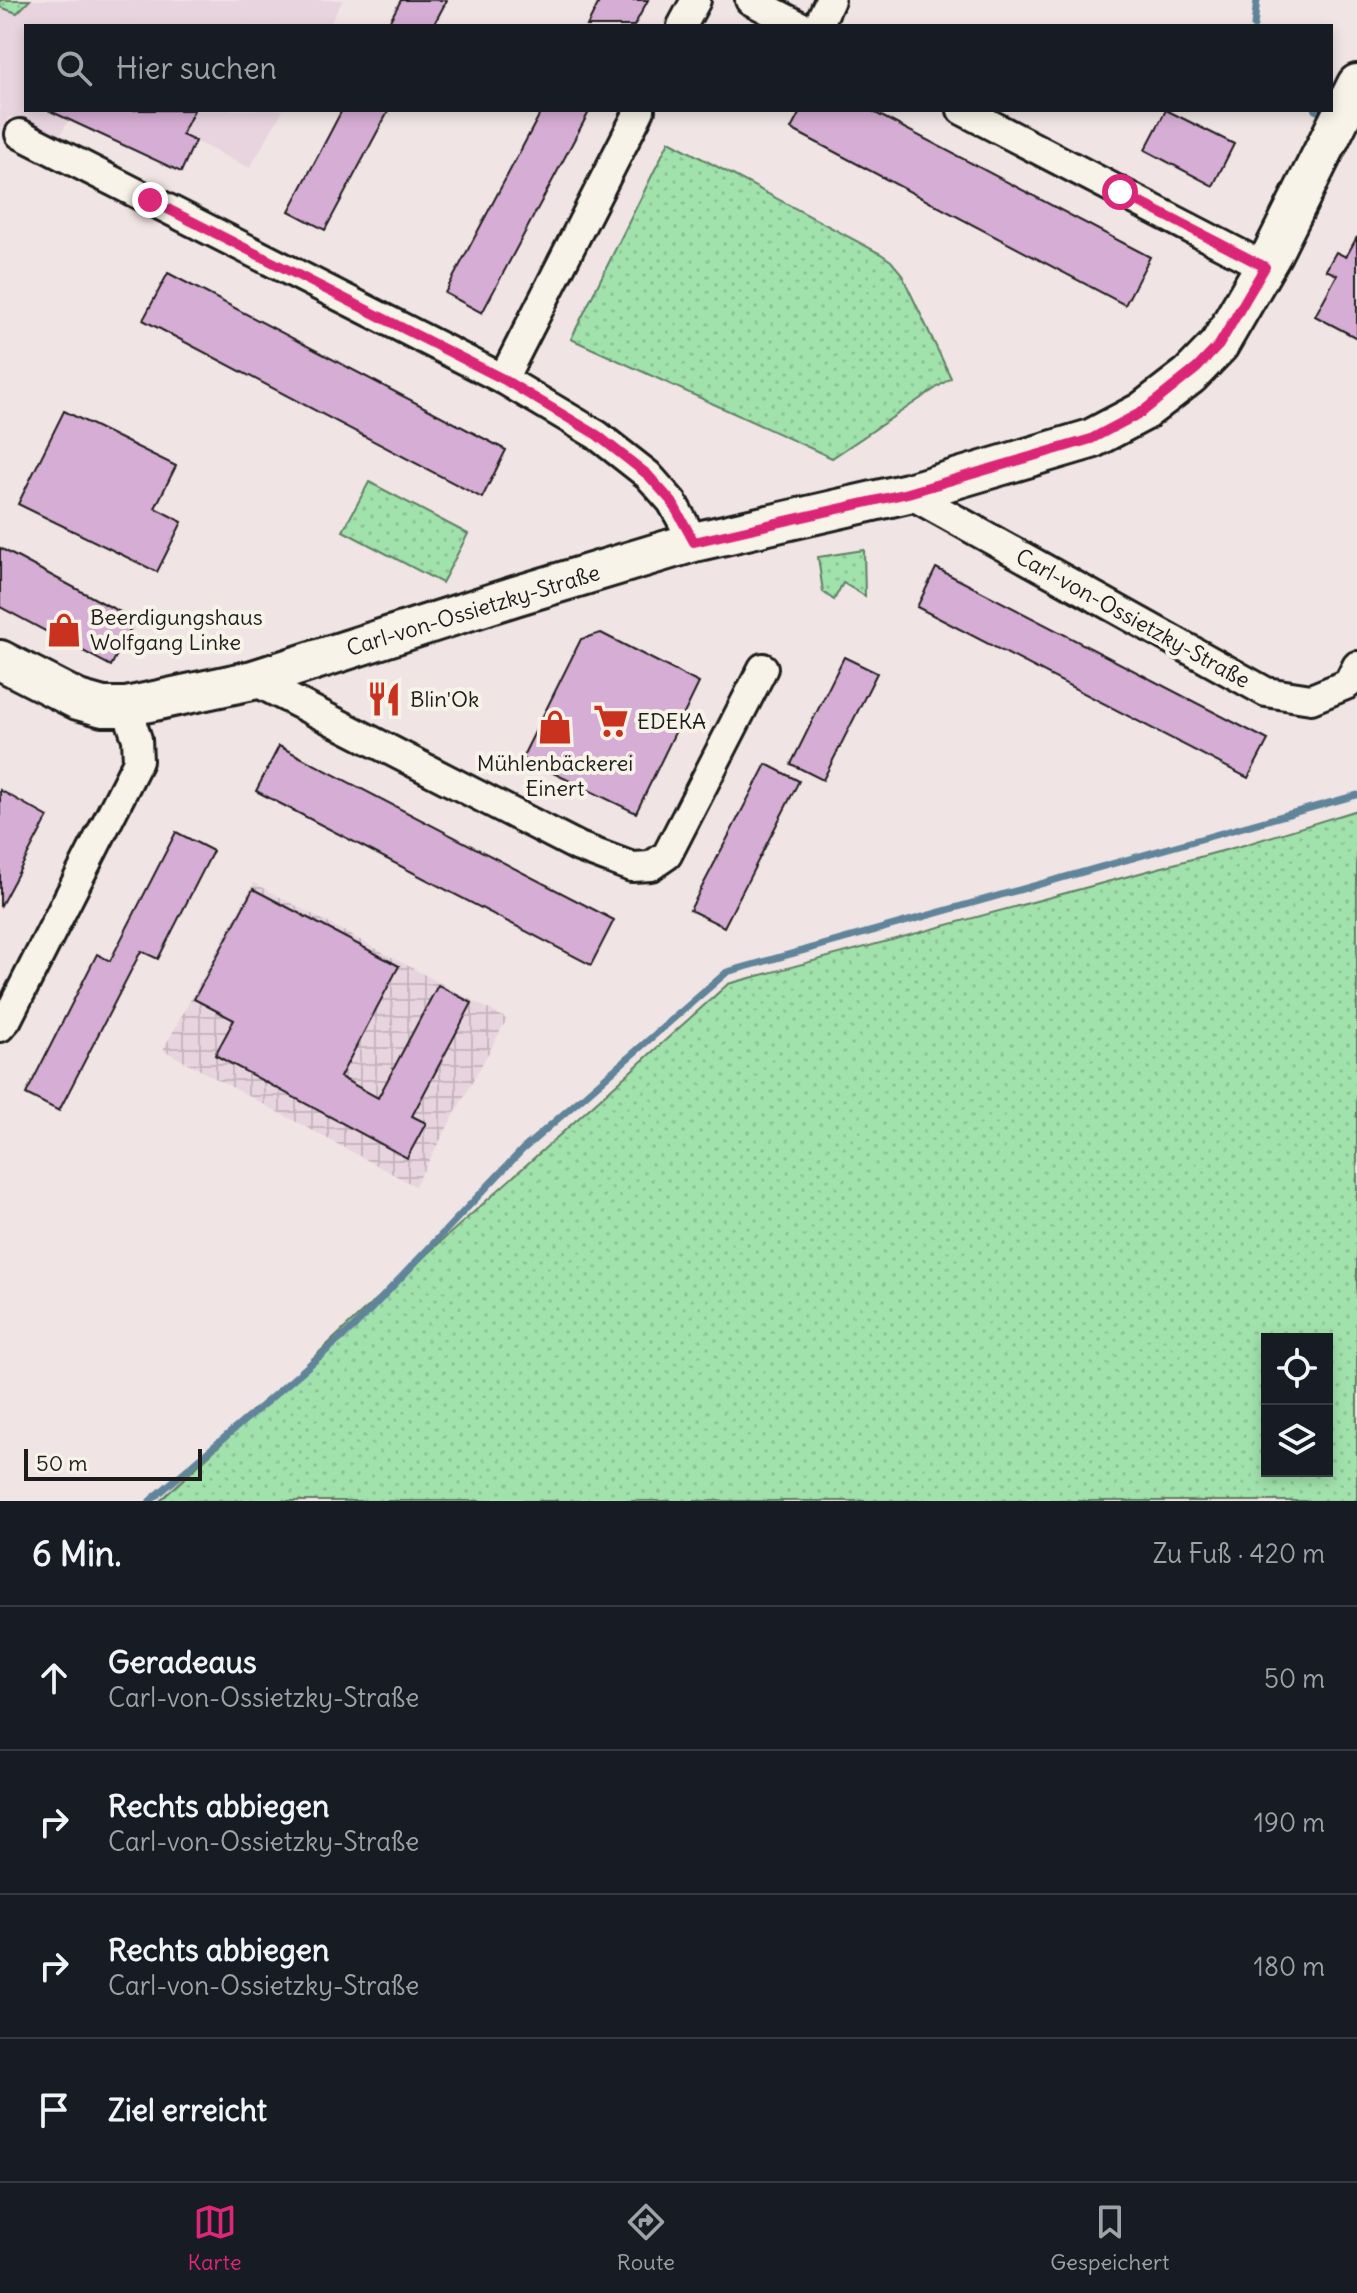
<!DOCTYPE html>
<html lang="de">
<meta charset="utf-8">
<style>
body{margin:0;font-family:Delius,sans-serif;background:#242831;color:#f1f3f6}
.controls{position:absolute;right:24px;bottom:24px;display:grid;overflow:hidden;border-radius:0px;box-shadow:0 4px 12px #0003}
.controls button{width:72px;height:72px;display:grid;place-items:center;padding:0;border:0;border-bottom:2px solid #363941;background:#171b24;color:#f1f3f6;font:40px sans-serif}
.scale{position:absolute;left:24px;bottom:20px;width:178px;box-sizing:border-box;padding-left:8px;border:4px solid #1c1c1c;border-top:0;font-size:22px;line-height:28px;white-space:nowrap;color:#1c1c1c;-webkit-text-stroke:6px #f7f3e8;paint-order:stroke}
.stop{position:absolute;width:24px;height:24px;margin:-18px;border:6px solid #db2777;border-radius:50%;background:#fff}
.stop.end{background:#db2777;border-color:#fff;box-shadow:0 2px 8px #0008}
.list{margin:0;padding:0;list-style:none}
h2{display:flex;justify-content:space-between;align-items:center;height:104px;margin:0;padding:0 32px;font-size:34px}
h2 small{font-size:26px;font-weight:400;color:#9ea1a6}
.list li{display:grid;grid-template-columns:52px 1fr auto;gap:24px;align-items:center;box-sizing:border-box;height:144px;padding:0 32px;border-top:2px solid #363941}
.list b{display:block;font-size:30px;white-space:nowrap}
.list p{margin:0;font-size:26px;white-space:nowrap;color:#9ea1a6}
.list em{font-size:26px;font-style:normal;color:#9ea1a6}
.icon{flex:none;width:44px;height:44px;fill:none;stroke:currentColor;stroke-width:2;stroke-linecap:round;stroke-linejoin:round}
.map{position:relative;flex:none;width:1357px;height:1501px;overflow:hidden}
.search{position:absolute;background:#171b24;box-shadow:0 4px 12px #0003;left:24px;right:24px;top:24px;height:88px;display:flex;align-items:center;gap:20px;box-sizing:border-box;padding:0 28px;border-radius:0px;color:#9ea1a6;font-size:30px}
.sheet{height:680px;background:#171b24}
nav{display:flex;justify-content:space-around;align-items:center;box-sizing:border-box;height:112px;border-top:2px solid #363941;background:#171b24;font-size:22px;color:#9ea1a6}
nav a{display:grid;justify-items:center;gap:4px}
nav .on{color:#db2777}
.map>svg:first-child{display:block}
</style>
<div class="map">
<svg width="1357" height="1501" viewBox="0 0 1357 1501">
<defs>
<pattern id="industrial-grid" width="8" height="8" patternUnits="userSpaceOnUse" patternTransform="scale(2)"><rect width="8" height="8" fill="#e8d4df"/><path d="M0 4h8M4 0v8" fill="none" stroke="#c6b5bf"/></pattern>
<pattern id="green-dots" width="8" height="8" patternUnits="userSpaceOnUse" patternTransform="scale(2)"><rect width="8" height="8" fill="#a1e2ac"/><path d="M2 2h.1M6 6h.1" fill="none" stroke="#8ac193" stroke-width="1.8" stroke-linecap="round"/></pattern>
</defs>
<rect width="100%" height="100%" fill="#f0e5e4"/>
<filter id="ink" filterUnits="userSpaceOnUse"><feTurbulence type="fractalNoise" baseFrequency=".0125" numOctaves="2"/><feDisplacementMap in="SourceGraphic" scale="16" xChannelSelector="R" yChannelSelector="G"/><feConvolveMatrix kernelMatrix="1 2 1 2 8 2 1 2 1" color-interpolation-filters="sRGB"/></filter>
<g filter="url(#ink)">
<g fill="#e8d4df">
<polygon points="0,0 343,0 329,26 26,26 26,110 73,110 58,140 9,117 0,131"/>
<polygon points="194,110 283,110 250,168 182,135"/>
</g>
<polygon fill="url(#industrial-grid)" points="254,883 507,1019 415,1186 163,1050"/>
<g fill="url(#green-dots)" stroke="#5e7f64" stroke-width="2" fill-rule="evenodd">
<polygon points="0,0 30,0 17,13 0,7"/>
<polygon points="669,141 881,254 891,261 901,273 951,378 832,458 571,339"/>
<polygon points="369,482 468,534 442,583 343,531"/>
<polygon points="864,550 865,596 843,583 834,600 823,592 818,557"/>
<path d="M1357,810v691h-1197l199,-186 369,-331 516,-139zM1267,1339h60v132h-60z"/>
</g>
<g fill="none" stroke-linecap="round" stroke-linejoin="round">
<g stroke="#60849a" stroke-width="7">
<polyline points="1254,26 1257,0"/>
<polyline points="1315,110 1329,116"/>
<polyline points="150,1501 353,1328 522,1150 727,972 1357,795"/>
</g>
</g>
<g fill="#d6add4" stroke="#1c1c1c" stroke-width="2">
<polygon points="401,0 447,0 433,26 387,26"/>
<polygon points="600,0 648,0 634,26 587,26"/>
<polygon points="48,110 194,110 182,135 195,141 181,172"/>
<polygon points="342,110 389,110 325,230 289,211"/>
<polygon points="542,110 590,110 482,313 445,293"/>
<polygon points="801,110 870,110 1150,257 1125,305 791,129"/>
<polygon points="1166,110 1234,144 1213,186 1145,150"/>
<polygon points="1357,237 1357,338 1315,316 1337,275 1326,270 1336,252 1346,257"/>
<polygon points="168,273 506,450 482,498 143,320"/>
<polygon points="64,411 176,466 155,508 182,522 157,572 18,504"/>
<polygon points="0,548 135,620 111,666 0,607"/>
<polygon points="936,568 1268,740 1248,778 917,607"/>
<polygon points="601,633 699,683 636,813 522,758 581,639"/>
<polygon points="844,657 877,673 823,780 791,764"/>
<polygon points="279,746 614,920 591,965 256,791"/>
<polygon points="766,764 799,781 724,927 690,910"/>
<polygon points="0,790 48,817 0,907"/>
<polygon points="176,832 213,851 158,959 141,951 59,1111 26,1094 97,954 110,961"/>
<polygon points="253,889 399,966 340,1077 378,1098 438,985 472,1003 412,1116 426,1123 407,1158 215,1055 234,1020 194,999"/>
</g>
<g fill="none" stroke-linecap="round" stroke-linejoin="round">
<g stroke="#1c1c1c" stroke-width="34">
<g id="street">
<polyline points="750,0 800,26"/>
<polyline points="682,26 696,0"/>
<polyline points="818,26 830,0"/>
<polyline points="962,110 1265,267"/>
<polyline points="20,134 503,379 597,435 648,475 672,502 694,542"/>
<polyline points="503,379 640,110"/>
<polyline points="908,493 1266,692 1311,699 1348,684 1357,666"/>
<polyline points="253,680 579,847 632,867 651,866 667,855 763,668"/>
<polyline points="0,1027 7,1019 138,761 137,739 126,707"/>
</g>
</g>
<g stroke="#1c1c1c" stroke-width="44">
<polyline id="secondary" points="0,660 78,700 103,707 126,707 253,680 515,596 694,542 908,493 1091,439 1142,412 1190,375 1219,345 1273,252 1357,84"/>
</g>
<use href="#street" stroke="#f7f3e8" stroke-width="28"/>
<use href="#secondary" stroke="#f7f3e8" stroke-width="38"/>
</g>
</g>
<g fill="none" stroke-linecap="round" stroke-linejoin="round" filter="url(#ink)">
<polyline stroke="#db2777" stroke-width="10" points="150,200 503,379 597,435 648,475 672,502 694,542 908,493 1091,439 1142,412 1197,368 1219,345 1265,267 1120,192"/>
</g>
<defs>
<g id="shop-bare" transform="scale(2.76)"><path d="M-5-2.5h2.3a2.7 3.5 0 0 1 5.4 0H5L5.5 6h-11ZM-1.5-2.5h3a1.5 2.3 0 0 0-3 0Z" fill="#c8321e" stroke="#f7f3e8" stroke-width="2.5" paint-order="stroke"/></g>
<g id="restaurant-bare" transform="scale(2.76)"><path d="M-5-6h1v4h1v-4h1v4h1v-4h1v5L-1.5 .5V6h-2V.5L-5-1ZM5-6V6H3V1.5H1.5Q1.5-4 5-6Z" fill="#c8321e" stroke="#f7f3e8" stroke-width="2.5" paint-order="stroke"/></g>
<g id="supermarket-bare" transform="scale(2.76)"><path d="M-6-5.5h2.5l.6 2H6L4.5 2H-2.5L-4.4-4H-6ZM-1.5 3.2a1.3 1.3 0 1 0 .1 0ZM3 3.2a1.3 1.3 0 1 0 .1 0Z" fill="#c8321e" stroke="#f7f3e8" stroke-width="2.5" paint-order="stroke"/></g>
</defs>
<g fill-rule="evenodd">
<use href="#shop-bare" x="64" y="630"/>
<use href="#restaurant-bare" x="384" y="699"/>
<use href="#supermarket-bare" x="611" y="721"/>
<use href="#shop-bare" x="555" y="727"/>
</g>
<g text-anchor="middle" stroke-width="8" stroke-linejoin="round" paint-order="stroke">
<g font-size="22" fill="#1c1c1c" stroke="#f7f3e8">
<text transform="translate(473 610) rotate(-17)" y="8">Carl-von-Ossietzky-Straße</text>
<text transform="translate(1133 618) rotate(29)" y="8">Carl-von-Ossietzky-Straße</text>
</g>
<g font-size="22" fill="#1c1c1c" stroke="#f7f3e8" text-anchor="start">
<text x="90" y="625">Beerdigungshaus<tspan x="90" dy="25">Wolfgang Linke</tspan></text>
<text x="410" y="707">Blin'Ok</text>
<text x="637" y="729">EDEKA</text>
<text x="555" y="771" text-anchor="middle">Mühlenbäckerei<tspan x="555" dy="25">Einert</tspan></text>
</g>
</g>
</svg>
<div class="controls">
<button><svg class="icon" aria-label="locate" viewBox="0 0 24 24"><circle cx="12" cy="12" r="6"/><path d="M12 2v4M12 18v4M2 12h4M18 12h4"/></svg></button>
<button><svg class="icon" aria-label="layers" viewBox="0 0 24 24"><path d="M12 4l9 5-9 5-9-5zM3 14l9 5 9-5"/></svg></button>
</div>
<div class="scale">50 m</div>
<div class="stop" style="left:1120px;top:192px"></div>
<div class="stop end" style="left:150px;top:200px"></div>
<div class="search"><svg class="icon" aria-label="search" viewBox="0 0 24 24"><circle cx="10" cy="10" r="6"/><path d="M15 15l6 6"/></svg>Hier suchen</div>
</div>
<section class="sheet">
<h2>6 Min.<small>Zu Fuß · 420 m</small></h2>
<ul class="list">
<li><svg class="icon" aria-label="ahead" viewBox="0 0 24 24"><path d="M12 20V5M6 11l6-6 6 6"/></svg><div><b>Geradeaus</b><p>Carl-von-Ossietzky-Straße</p></div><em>50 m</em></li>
<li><svg class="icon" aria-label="right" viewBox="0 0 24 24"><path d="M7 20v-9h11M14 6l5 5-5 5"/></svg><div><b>Rechts abbiegen</b><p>Carl-von-Ossietzky-Straße</p></div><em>190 m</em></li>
<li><svg class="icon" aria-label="right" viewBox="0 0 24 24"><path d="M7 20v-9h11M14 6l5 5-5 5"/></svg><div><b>Rechts abbiegen</b><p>Carl-von-Ossietzky-Straße</p></div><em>180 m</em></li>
<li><svg class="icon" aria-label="arrive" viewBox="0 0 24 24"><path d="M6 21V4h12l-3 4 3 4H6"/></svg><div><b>Ziel erreicht</b></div></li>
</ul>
</section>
<nav>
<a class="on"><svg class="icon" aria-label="map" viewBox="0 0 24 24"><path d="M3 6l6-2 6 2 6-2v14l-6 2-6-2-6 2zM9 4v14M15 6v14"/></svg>Karte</a>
<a><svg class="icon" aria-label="directions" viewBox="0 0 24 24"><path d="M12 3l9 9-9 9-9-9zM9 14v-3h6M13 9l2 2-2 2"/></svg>Route</a>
<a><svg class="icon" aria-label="saved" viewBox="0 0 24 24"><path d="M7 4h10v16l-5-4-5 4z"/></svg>Gespeichert</a>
</nav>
